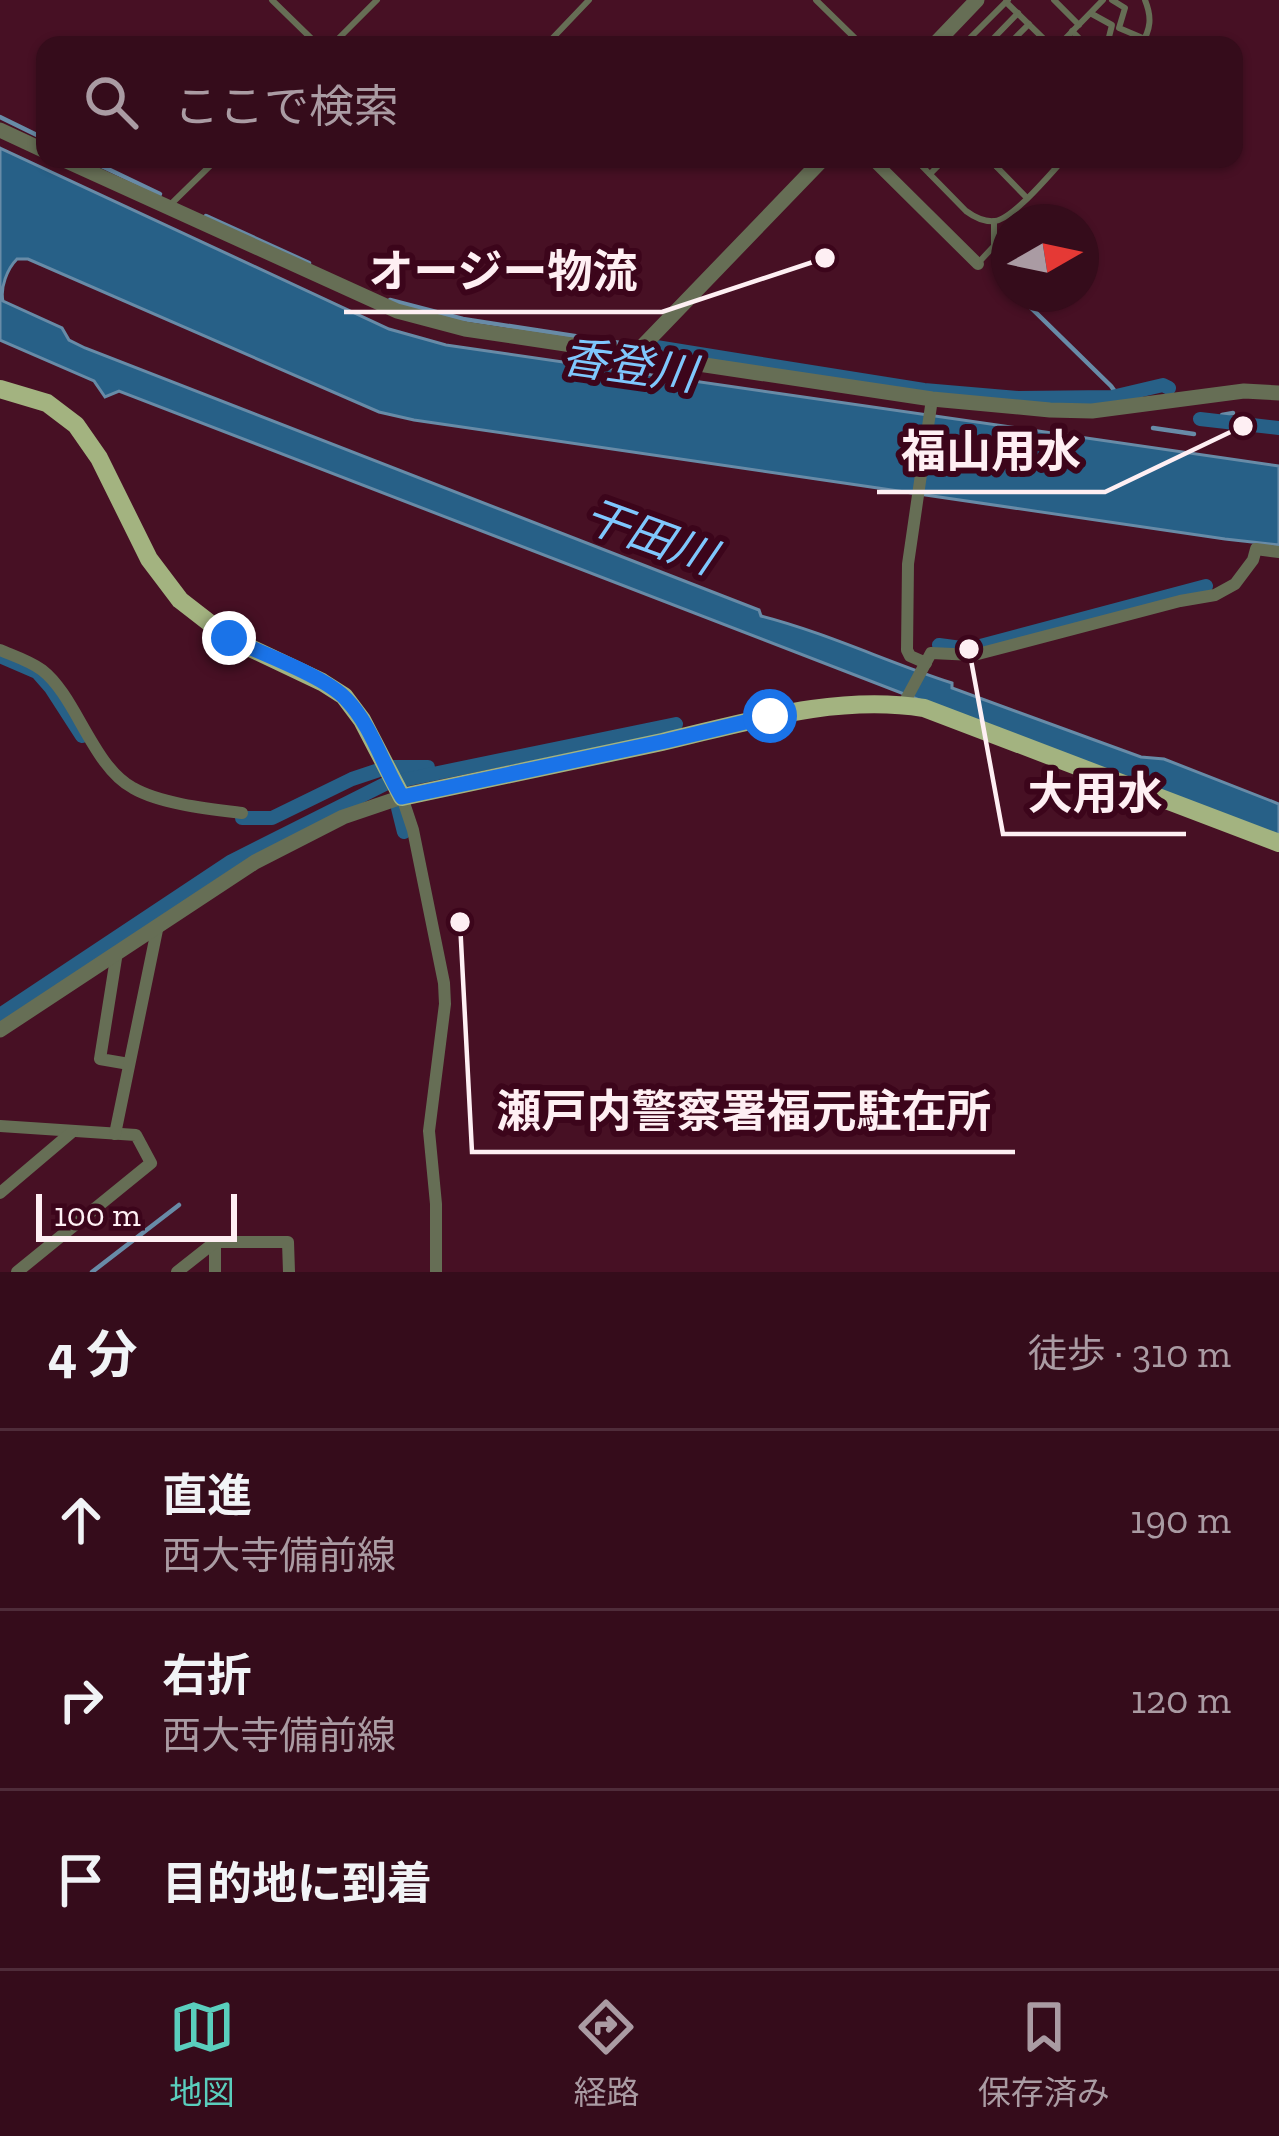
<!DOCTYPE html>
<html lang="ja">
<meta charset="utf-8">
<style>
body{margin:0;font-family:"Zilla Slab","Noto Sans JP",serif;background:#401a28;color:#f1f3f6}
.compass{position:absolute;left:991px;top:204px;width:108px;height:108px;border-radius:50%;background:#350c1b;box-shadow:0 3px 9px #0004;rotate:81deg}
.scale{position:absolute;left:36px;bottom:30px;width:201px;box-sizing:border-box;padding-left:12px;border:6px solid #feeff3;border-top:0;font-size:33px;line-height:42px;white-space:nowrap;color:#feeff3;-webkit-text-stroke:9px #3c051b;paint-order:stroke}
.stop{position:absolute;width:36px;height:36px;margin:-27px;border:9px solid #1a73e8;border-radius:50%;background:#fff}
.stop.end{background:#1a73e8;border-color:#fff;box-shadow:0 3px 12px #0008}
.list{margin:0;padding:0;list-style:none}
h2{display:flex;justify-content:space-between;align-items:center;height:156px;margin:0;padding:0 48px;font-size:51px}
h2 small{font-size:39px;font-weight:400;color:#aa9ba3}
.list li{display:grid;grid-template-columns:78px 1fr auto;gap:36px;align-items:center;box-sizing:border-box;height:180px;padding:0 48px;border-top:3px solid #4f2c3a}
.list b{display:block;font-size:45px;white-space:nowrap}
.list p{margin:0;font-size:39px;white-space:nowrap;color:#aa9ba3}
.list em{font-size:39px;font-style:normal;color:#aa9ba3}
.icon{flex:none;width:66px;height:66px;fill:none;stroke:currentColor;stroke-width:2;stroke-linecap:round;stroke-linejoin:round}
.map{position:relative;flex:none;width:1279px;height:1272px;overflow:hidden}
.search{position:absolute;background:#350c1b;box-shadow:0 3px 9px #0004;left:36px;right:36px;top:36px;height:132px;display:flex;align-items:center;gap:30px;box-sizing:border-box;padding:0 42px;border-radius:24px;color:#aa9ba3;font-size:45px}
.sheet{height:696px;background:#350c1b}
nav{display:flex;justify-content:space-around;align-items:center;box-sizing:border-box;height:168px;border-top:3px solid #4f2c3a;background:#350c1b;font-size:33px;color:#aa9ba3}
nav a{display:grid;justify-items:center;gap:6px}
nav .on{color:#5acebd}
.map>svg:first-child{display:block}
</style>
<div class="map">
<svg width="1279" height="1272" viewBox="0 0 1279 1272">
<rect width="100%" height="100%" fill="#471024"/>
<path fill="#276087" stroke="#688ba7" stroke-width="3" d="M0,148l389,181 57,16 833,121v79l-54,-6 -811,-119 -35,-8 -351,-153h-11c-10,10 -17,29 -14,42l59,27 7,12 16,8 674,262 2,6c66,17 126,46 191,67v5l189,69 23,2 115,45v32l-274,-103 -886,-342 -14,6 -11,-16 -94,-41z"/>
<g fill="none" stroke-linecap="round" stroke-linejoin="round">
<g stroke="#688ba7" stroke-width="4.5">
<polyline points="0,117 45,139"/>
<polyline points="87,159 160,194"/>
<polyline points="206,216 309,263"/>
<polyline points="1005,282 1009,286"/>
<polyline points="1017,294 1111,386 1121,400"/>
<polyline points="390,300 463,319 620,343"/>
<polyline points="1222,418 1222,415 1233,413"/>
<polyline points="1153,428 1194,434"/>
<polyline points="92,1272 179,1205"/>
</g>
<g stroke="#276087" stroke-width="14">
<polyline points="656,347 924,390 1018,398 1112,397 1163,385 1169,388"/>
<polyline points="1200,419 1279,428"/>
<polyline points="939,645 969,649 1206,586"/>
<polyline points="0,656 37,672 51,688 82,736"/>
<polyline points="392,767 428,767"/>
<polyline points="404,780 676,724"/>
<polyline points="398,808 404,832"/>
<polyline points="242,818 272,818 352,779 379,770"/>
<polyline points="0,1015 230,862 385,784"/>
</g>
<g stroke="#666e55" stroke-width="6">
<polyline points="272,0 318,45"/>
<polyline points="816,0 862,45"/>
<polyline points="1054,0 1079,25"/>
<polyline points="1112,0 1125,8 1119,28 1145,39"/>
<polyline points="1006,2 1050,45"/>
<polyline points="1092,14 1112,25 1107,45"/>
<polyline points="1072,31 1086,45"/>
<polyline points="332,45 377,0"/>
<polyline points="546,45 589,0"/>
<polyline points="963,45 1008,0"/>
<polyline points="987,45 1018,13"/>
<polyline points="1008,45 1029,24"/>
<polyline points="1059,45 1103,0"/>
<path d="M1141,45c10,-16 11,-28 4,-45"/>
<path d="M915,159l51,52c8,6 18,11 29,10 19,-3 55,-47 69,-62"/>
<polyline points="989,159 1026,197"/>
<polyline points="1016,159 1026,163 1034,159"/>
<polyline points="997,167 1006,159"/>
<polyline points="930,174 945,159"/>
<polyline points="168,207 217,159"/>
<polyline points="980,261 994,246 994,221"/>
</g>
<g stroke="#666e55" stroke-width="12">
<polyline points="872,159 978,264"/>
<path d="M0,650c14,6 30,11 42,20 34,26 51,97 91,118 28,16 76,21 109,25"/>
<polyline points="926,663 910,656 907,650 908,564 932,399"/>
<polyline points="903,705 931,653 974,655 1180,601 1215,595 1235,584 1253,560 1256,549 1279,552"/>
<polyline points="402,797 413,830 444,983 445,1004 429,1131 436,1204 436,1272"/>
<polyline points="117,952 100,1059 129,1064"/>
<polyline points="0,1126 136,1135 151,1163 17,1272"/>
<polyline points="115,1134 158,925"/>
<polyline points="0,1193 72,1132"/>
<polyline points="215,1242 215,1272"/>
<polyline points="177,1272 215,1242 288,1242 289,1272"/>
</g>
<g stroke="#666e55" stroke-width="15">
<polyline points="934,45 977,0"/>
<polyline points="0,130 45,151"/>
<polyline points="62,159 397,311 465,329 932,399 1050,410 1092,411 1244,391 1279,393"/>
<polyline points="636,353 823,159"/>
<polyline points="0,1030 255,862 343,817 402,797"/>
</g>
<path stroke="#a3b380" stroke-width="18" d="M0,389l47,14 29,22 23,33 50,101 31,41 49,38 93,44 22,14 18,24 40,77c87,-18 174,-36 260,-55 86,-20 173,-48 262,-34l355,135"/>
</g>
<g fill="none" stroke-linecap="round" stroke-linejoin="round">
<path stroke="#1a73e8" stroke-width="15" d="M229,638c31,15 96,38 117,61 26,27 37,67 56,98l264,-56 104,-25"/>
</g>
<g text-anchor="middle" stroke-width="12" stroke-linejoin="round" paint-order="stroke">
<g font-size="45" font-style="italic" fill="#7fc7fd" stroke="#3c051b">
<text transform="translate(629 365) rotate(8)" y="16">香登川</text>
<text transform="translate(650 536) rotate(20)" y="16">干田川</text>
</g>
</g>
<path fill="none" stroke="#feeff3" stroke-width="4.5" d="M825 258L662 312H344M1243 426L1105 492H877M969 649L1003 834H1186M460 922L472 1152H1015"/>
<g fill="#feeff3" stroke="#3c051b" stroke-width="4.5">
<circle cx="825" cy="258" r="12"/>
<circle cx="1243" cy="426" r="12"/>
<circle cx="969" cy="649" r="12"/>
<circle cx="460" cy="922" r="12"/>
</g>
<g font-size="45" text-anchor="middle" font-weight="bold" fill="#feeff3" stroke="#3c051b" stroke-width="12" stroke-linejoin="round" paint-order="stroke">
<text x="503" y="287">オージー物流</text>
<text x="991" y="467">福山用水</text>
<text x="1095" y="809">大用水</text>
<text x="744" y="1127">瀬戸内警察署福元駐在所</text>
</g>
</svg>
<svg class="compass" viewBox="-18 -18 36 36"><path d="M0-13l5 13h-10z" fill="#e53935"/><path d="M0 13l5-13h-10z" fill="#aa9ba3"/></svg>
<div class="scale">100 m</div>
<div class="stop" style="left:770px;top:716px"></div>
<div class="stop end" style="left:229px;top:638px"></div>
<div class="search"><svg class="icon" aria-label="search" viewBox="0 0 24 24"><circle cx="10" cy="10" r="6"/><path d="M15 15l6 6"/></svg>ここで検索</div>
</div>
<section class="sheet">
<h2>4 分<small>徒歩 · 310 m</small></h2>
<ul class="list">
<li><svg class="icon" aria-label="ahead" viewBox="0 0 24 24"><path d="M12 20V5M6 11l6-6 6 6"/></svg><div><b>直進</b><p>西大寺備前線</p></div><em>190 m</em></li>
<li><svg class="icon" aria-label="right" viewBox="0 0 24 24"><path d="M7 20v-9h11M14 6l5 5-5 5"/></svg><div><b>右折</b><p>西大寺備前線</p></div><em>120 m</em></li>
<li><svg class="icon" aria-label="arrive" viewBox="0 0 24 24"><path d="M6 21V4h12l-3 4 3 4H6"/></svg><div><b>目的地に到着</b></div></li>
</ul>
</section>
<nav>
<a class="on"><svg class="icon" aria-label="map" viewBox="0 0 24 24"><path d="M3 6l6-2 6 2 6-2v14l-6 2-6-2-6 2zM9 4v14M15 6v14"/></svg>地図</a>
<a><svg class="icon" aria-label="directions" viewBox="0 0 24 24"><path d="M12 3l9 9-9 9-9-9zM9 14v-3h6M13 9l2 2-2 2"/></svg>経路</a>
<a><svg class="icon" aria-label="saved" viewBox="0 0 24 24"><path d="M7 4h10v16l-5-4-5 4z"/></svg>保存済み</a>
</nav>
